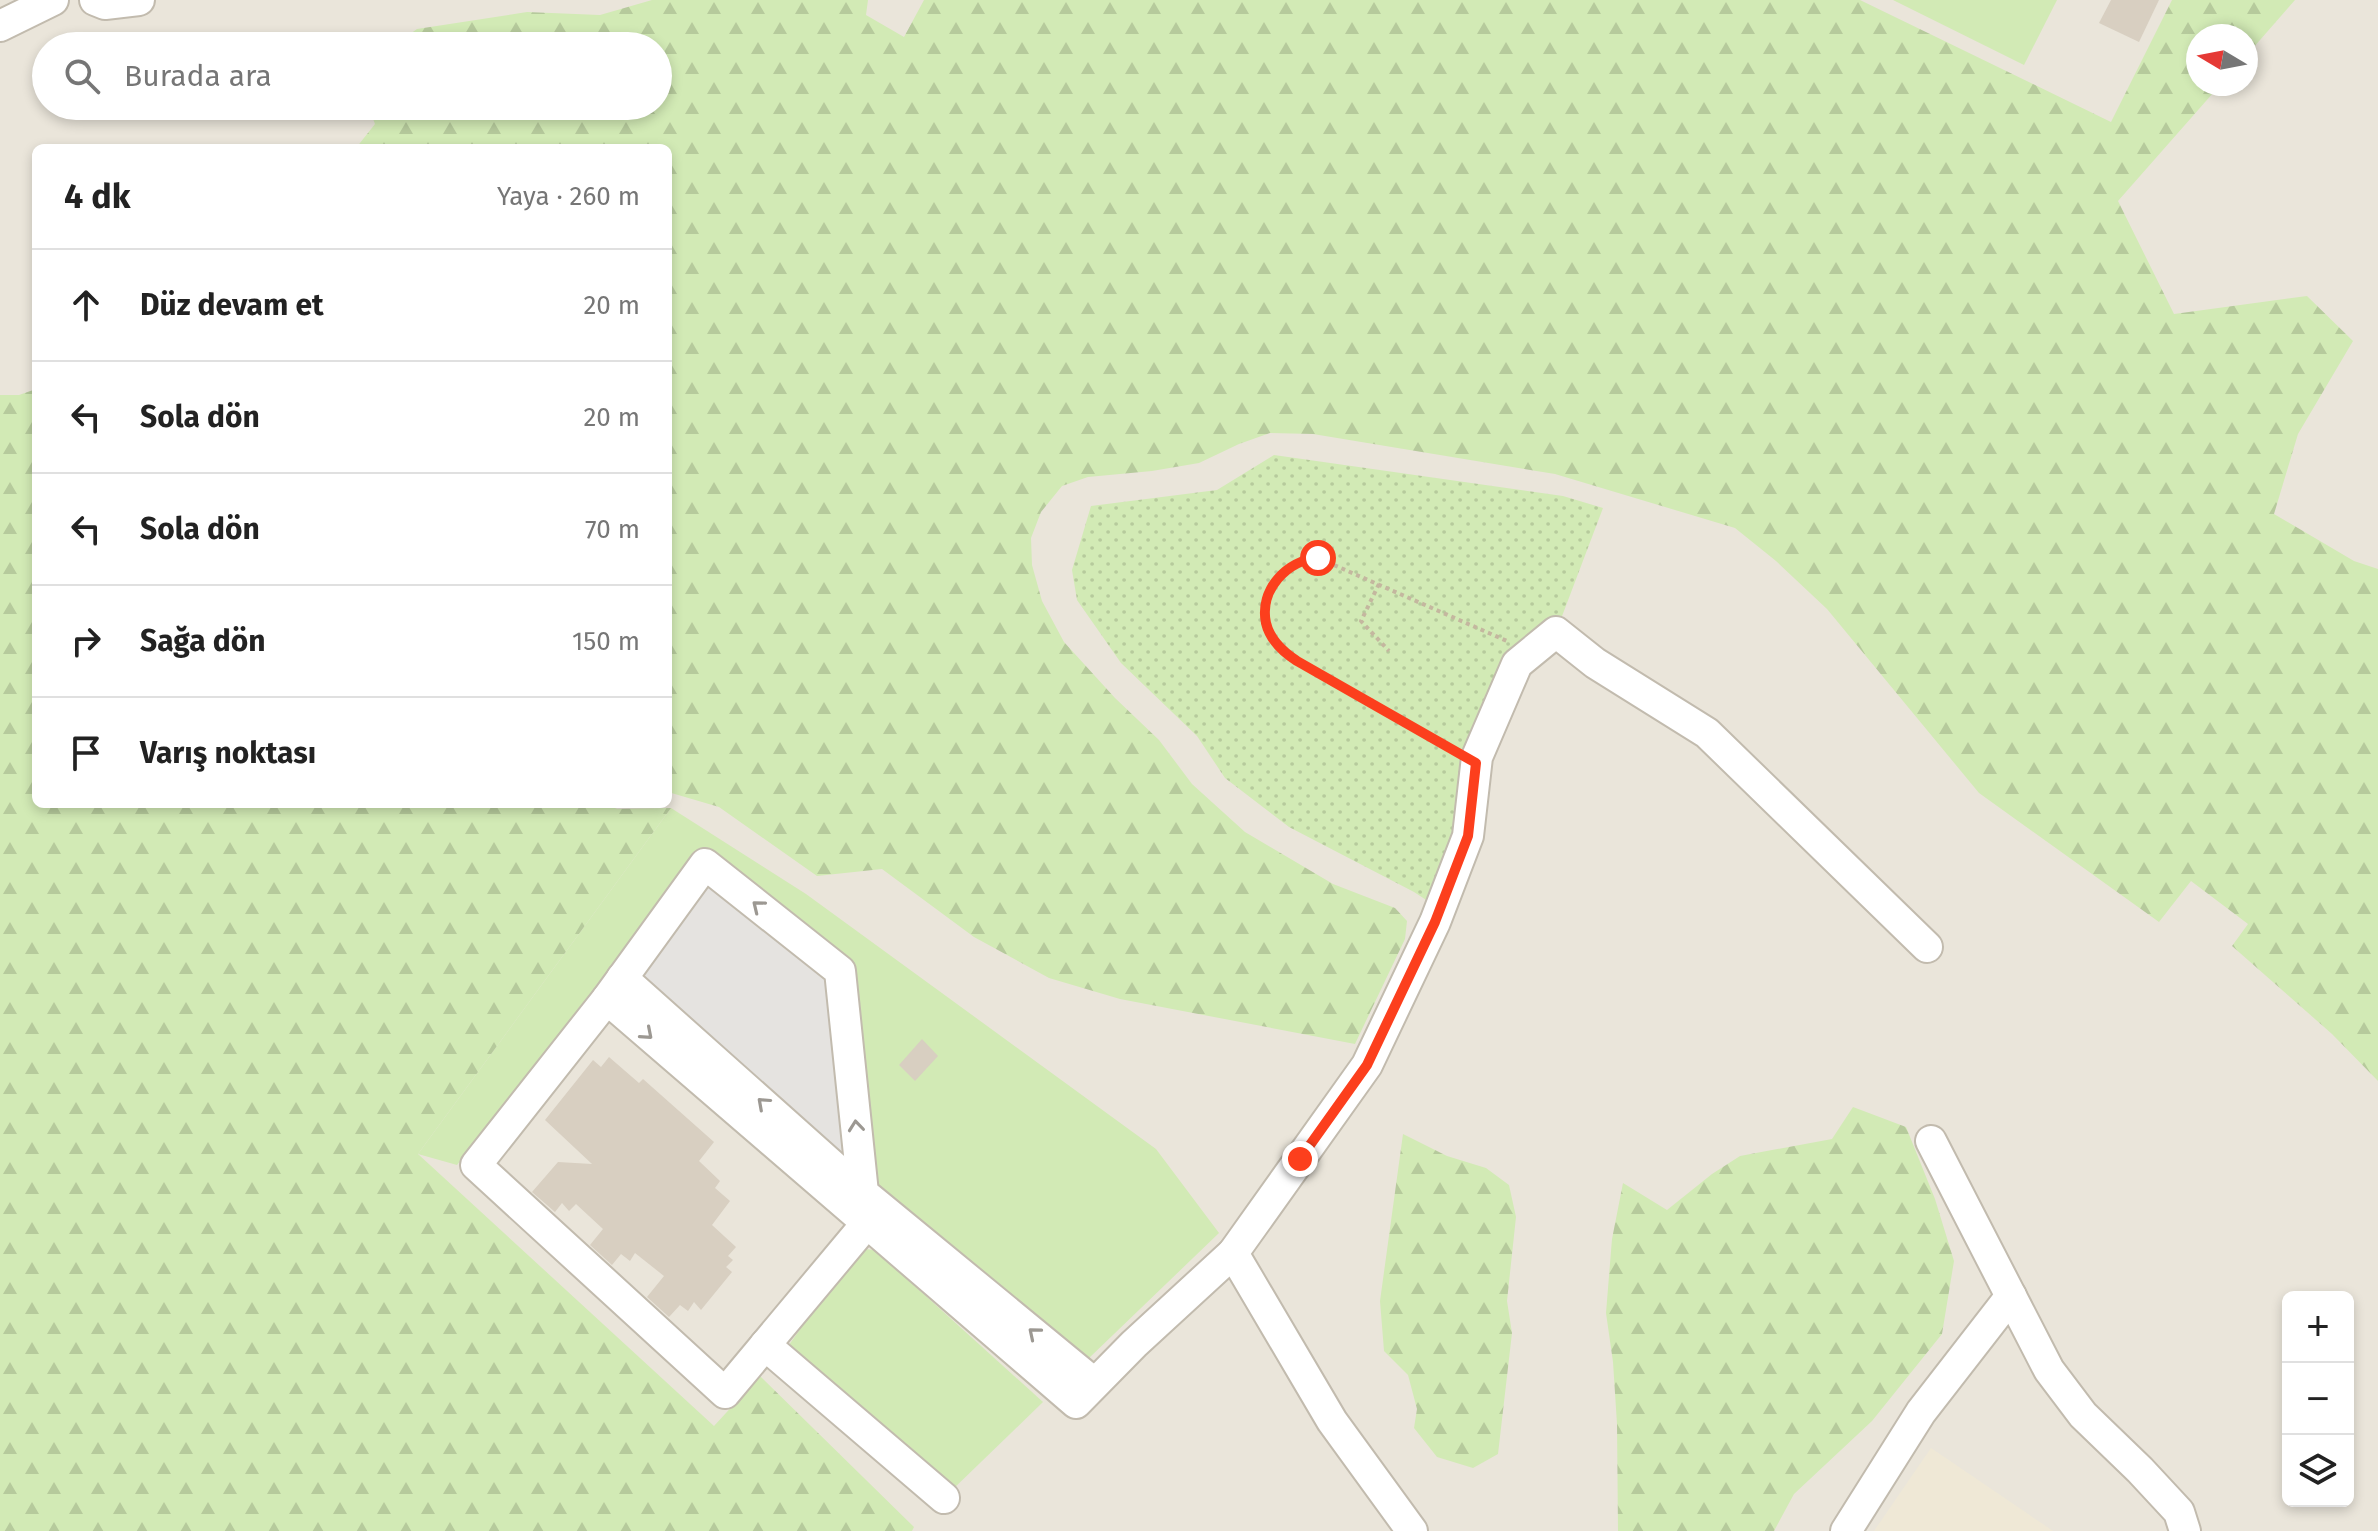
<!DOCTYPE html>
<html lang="tr">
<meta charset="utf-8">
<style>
body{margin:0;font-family:"Fira Sans",sans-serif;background:#f6f6f6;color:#222}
.controls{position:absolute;right:24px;bottom:24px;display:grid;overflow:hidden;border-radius:12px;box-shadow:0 4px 12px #0003}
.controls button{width:72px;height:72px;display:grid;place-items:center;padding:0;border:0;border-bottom:2px solid #e0e0e0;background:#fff;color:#222;font:40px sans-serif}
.compass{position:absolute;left:2186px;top:24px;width:72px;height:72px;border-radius:50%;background:#fff;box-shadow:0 4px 12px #0003;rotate:280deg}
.stop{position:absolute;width:24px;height:24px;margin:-18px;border:6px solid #fc3f1d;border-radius:50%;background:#fff}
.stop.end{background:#fc3f1d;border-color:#fff;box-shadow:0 2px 8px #0008}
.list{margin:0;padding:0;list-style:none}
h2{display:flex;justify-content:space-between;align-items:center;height:104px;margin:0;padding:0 32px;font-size:34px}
h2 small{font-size:26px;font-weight:400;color:#767676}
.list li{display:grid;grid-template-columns:52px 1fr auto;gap:24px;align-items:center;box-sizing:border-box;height:112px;padding:0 32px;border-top:2px solid #e0e0e0}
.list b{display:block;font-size:30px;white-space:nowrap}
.list em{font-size:26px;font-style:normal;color:#767676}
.icon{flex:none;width:44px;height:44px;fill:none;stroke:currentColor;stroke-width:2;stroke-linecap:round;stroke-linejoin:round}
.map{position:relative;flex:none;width:2378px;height:1531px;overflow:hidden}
.search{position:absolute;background:#fff;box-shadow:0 4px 12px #0003;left:32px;top:32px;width:640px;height:88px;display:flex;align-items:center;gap:20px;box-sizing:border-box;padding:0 28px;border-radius:44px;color:#767676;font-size:30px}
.panel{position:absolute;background:#fff;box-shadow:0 4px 12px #0003;left:32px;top:144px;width:640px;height:664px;border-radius:12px}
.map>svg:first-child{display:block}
</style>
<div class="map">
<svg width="2378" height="1531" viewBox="0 0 2378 1531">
<defs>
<pattern id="forest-firs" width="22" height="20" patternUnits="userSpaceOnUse" patternTransform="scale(2)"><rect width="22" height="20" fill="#d2eab5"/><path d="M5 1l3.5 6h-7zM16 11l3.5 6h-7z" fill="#b6ca9c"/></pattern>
<pattern id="park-dots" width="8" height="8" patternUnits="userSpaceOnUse" patternTransform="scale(2)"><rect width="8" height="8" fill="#d2eab5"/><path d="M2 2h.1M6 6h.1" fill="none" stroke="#b6ca9c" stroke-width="1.8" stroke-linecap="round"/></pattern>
</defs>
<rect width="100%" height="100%" fill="#f6f3ec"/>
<path fill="#eae5da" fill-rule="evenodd" d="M0,0h2378v1531h-2378zM2198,36h48v48h-48zM46,46h612v60h-612zM36,148h632v656h-632zM2288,1297h60v204h-60z"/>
<polygon fill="#efe8d6" points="1931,1448 2053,1531 1874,1531"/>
<g fill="#d2eab5">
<polygon points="1893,0 2057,0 2024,65"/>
<polygon points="671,808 806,894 1156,1149 1219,1233 1088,1359 873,1189 706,852 457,1165 418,1154"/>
<polygon points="864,1249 875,1250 1043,1402 950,1492 786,1349 856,1251"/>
</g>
<g fill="url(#forest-firs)">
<polygon points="652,0 868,0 866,15 904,37 924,0 1860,0 2111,122 2172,0 2295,0 2246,56 2246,36 2198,36 2198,84 2221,84 2118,201 2174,314 2307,296 2353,341 2298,434 2274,514 2354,561 2378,569 2378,1081 2332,1034 2232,946 2248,924 2191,881 2159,922 1979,793 1827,609 1776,561 1735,528 1555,474 1313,434 1270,433 1239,444 1199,463 1152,471 1088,477 1062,486 1041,512 1031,538 1032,565 1042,601 1064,642 1115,698 1159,740 1192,784 1245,832 1333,884 1395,908 1407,921 1405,939 1355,1044 1120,999 1049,978 974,937 882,869 817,876 719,807 668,792 668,148 356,148 375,124 368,106 658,106 658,46 393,46 417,29 527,12 600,15"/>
<polygon points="36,389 36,804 626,804 615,809 671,808 418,1154 714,1426 760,1376 914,1527 912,1531 0,1531 0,395 19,395"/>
<polygon points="1853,1107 1906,1127 1935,1199 1954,1261 1942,1334 1872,1421 1794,1494 1774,1531 1618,1531 1617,1424 1613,1362 1606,1313 1612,1239 1623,1183 1667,1210 1712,1174 1740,1156 1832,1139"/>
<polygon points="1403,1134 1447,1156 1486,1168 1509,1185 1516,1217 1507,1301 1512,1333 1498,1454 1473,1468 1437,1457 1414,1428 1417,1409 1408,1375 1384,1351 1380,1301"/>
</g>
<polygon fill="url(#park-dots)" points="1274,455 1563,496 1603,508 1556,632 1517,664 1440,909 1414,892 1289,827 1225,778 1197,736 1121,663 1077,600 1072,570 1091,506 1217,490"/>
<polygon fill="#e5e3e0" points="705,864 840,971 863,1193 622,978"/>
<g fill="#d8cfc1">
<polygon points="2111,0 2159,0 2139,42 2099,23"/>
<polygon points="922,1039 938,1056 915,1081 899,1065"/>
<polygon points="609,1057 639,1083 643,1079 714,1142 699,1161 720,1181 715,1188 730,1201 712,1225 736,1247 728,1256 733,1260 726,1267 732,1272 701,1310 694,1302 688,1311 680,1305 669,1317 647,1297 664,1276 635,1253 630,1261 621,1254 612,1265 590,1245 603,1229 576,1204 569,1211 562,1203 555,1212 532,1192 558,1162 592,1164 545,1120 593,1060 601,1067"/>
</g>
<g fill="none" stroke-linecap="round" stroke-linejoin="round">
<g stroke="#c2bbae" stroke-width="34">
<g id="minor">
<polyline points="95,0 105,4 139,0"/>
<polyline points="0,26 53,0"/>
<polyline points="622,978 863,1193"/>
<polyline points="607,999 476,1165 725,1393 867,1223"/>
<polyline points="1931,1141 2049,1370 2083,1415 2140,1470 2179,1512 2185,1531"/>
<polyline points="1233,1253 1332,1421 1412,1531"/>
<polyline points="765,1345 944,1498"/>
<polyline points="1094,1383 863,1193 840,971 705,864 607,999 1076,1403 1134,1344 1233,1253 1367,1065 1435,922 1468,836 1477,757 1517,664 1556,632 1595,663 1707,733 1927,947"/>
<polyline points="1846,1531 1921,1412 2011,1296"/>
</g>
</g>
<g stroke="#c4b79f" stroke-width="4" stroke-dasharray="4 4" stroke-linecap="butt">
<polyline points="1379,584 1361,621 1389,651"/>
<path d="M1456,751l-159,-90c-14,-9 -27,-21 -31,-38 -7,-33 22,-63 52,-65l189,83"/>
</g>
<use href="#minor" stroke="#fff" stroke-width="30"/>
</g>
<defs><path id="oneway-chevron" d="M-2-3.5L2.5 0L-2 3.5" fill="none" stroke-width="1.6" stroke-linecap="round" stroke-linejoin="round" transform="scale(2)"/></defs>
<g stroke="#9c9892">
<use href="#oneway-chevron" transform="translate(758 906) rotate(-141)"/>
<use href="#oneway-chevron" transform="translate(647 1034) rotate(41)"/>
<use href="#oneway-chevron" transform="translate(763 1103) rotate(-138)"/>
<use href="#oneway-chevron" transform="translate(856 1126) rotate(-96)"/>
<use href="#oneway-chevron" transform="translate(1034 1333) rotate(-140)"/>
</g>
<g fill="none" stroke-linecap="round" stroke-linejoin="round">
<path stroke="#fc3f1d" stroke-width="10" d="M1300,1159l67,-94 68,-143 33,-86 8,-73 -179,-102c-14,-9 -27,-21 -31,-38 -7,-33 21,-63 52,-65"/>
</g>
</svg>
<div class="controls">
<button>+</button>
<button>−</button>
<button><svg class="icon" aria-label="layers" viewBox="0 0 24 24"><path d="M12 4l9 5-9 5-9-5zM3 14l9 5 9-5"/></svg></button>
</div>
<svg class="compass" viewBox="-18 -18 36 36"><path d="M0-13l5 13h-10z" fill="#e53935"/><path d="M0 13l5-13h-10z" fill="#767676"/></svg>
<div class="stop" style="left:1318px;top:558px"></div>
<div class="stop end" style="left:1300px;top:1159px"></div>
<div class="search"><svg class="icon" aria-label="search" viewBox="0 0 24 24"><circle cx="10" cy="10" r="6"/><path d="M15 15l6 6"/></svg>Burada ara</div>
<section class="panel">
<h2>4 dk<small>Yaya · 260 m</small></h2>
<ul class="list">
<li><svg class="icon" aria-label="ahead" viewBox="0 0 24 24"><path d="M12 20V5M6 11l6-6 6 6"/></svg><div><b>Düz devam et</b></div><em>20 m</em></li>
<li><svg class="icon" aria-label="left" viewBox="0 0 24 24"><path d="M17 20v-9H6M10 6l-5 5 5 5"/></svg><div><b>Sola dön</b></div><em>20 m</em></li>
<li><svg class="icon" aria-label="left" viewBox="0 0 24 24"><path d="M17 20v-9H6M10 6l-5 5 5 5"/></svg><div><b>Sola dön</b></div><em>70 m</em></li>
<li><svg class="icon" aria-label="right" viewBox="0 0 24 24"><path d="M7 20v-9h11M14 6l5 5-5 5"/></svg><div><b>Sağa dön</b></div><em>150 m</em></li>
<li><svg class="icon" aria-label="arrive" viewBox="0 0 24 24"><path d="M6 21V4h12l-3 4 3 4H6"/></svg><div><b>Varış noktası</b></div></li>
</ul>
</section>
</div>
